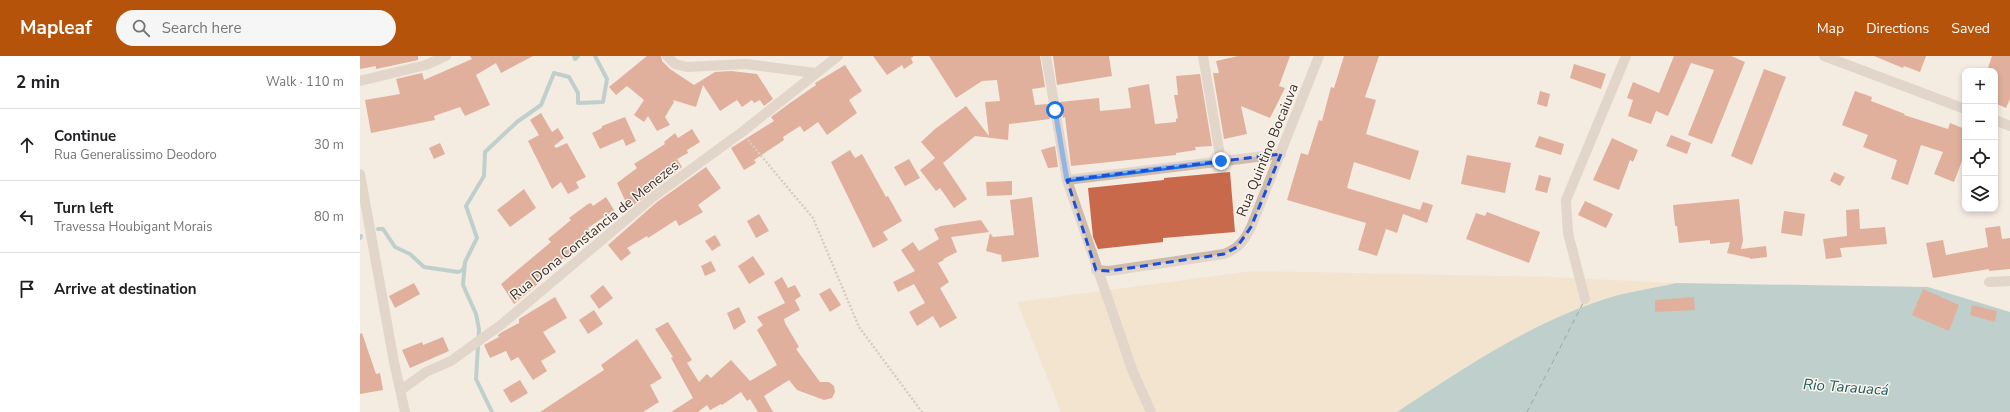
<!DOCTYPE html>
<meta charset="utf-8">
<style>
body{margin:0;font-family:"Nunito Sans",sans-serif;background:#f6f6f6;color:#202124}
.controls{position:absolute;right:12px;top:12px;display:grid;overflow:hidden;border-radius:8px;box-shadow:0 2px 6px #0003}
.controls button{width:36px;height:36px;display:grid;place-items:center;padding:0;border:0;border-bottom:1px solid #e0e0e0;background:#fff;color:#202124;font:20px sans-serif}
.stop{position:absolute;width:12px;height:12px;margin:-9px;border:3px solid #1a73e8;border-radius:50%;background:#fff}
.stop.end{background:#1a73e8;border-color:#fff;box-shadow:0 1px 4px #0008}
.list{margin:0;padding:0;list-style:none}
h2{display:flex;justify-content:space-between;align-items:center;height:52px;margin:0;padding:0 16px;font-size:17px}
h2 small{font-size:13px;font-weight:400;color:#757577}
.list li{display:grid;grid-template-columns:26px 1fr auto;gap:12px;align-items:center;box-sizing:border-box;height:72px;padding:0 16px;border-top:1px solid #e0e0e0}
.list b{display:block;font-size:15px;white-space:nowrap}
.list p{margin:0;font-size:13px;white-space:nowrap;color:#757577}
.list em{font-size:13px;font-style:normal;color:#757577}
.icon{flex:none;width:22px;height:22px;fill:none;stroke:currentColor;stroke-width:2;stroke-linecap:round;stroke-linejoin:round}
.map{position:relative;flex:none;width:1650px;height:356px;overflow:hidden}
header{display:flex;align-items:center;gap:24px;box-sizing:border-box;height:56px;padding:0 20px;background:#b45309;color:#fff}
header strong{font-size:19px}
nav{display:flex;gap:22px;margin-inline-start:auto;font-size:14px}
.search{width:280px;height:36px;background:#f6f6f6;display:flex;align-items:center;gap:10px;box-sizing:border-box;padding:0 14px;border-radius:22px;color:#757577;font-size:15px}
main{display:flex}
aside{flex:1;background:#fff}
.map>svg:first-child{display:block}
</style>
<header>
<strong>Mapleaf</strong>
<div class="search"><svg class="icon" aria-label="search" viewBox="0 0 24 24"><circle cx="10" cy="10" r="6"/><path d="M15 15l6 6"/></svg>Search here</div>
<nav><a>Map</a><a>Directions</a><a>Saved</a></nav>
</header>
<main>
<aside>
<h2>2 min<small>Walk · 110 m</small></h2>
<ul class="list">
<li><svg class="icon" aria-label="ahead" viewBox="0 0 24 24"><path d="M12 20V5M6 11l6-6 6 6"/></svg><div><b>Continue</b><p>Rua Generalissimo Deodoro</p></div><em>30 m</em></li>
<li><svg class="icon" aria-label="left" viewBox="0 0 24 24"><path d="M17 20v-9H6M10 6l-5 5 5 5"/></svg><div><b>Turn left</b><p>Travessa Houbigant Morais</p></div><em>80 m</em></li>
<li><svg class="icon" aria-label="arrive" viewBox="0 0 24 24"><path d="M6 21V4h12l-3 4 3 4H6"/></svg><div><b>Arrive at destination</b></div></li>
</ul>
</aside>
<div class="map">
<svg width="1650" height="356" viewBox="0 0 1650 356">
<rect width="100%" height="100%" fill="#f4ebe1"/>
<polygon fill="#efdcb8" points="893,215 1189,221 1316,227 1240,244 1107,310 1037,356 701,356 657,246"/>
<path fill="#7fb0b2" d="M1316,227l252,4 82,25v100h-613c64,-42 129,-86 202,-111 24,-9 52,-12 77,-18z"/>
<g fill="none" stroke-linecap="round" stroke-linejoin="round">
<g stroke="#7fb0b2" stroke-width="4">
<polyline points="214,0 215,3 218,0"/>
<polyline points="18,173 23,173 35,191 50,198 64,211 98,216 103,214 104,211"/>
<polyline points="0,182 1,180"/>
<polyline points="132,356 116,323 119,273 116,258 103,229 105,206 117,182 106,150 124,120 125,96 157,66 181,49 194,17 209,21 218,37 218,47 243,46 247,23 235,0"/>
</g>
<polyline stroke="#1f5a5e" stroke-width="1" stroke-dasharray="5 4" stroke-linecap="butt" points="1167,356 1223,247"/>
</g>
<g fill="#c8694b">
<polygon points="0,0 58,0 58,4 16,13 16,10 0,13"/>
<polygon points="110,0 173,0 141,17 136,7 116,19 130,49 105,60 100,51 74,60 75,64 11,77 5,44 40,38 36,23 62,17 64,24 112,3"/>
<polygon points="287,0 301,0 302,5 310,13 334,29 355,16 371,15 397,18 413,43 404,50 400,44 394,47 392,44 382,51 377,44 360,55 343,29 336,51 313,44 314,46 305,61 310,69 297,75 288,60 284,66 274,59 284,44 267,30 256,39 249,31"/>
<polygon points="513,0 554,0 551,2 553,7 544,13 542,9 527,19"/>
<polygon points="569,0 680,0 685,31 672,33 675,49 688,48 690,63 649,68 648,84 615,80 583,107 607,143 594,152 580,132 576,135 560,114 575,102 561,86 575,73 606,50 629,80 625,46 640,45 637,24 622,25 596,42"/>
<polygon points="693,0 749,0 752,20 697,29"/>
<polygon points="878,0 930,0 919,30 925,32 910,62 881,50 887,78 864,83 853,17 859,17 856,5"/>
<polygon points="984,0 1019,0 1005,41 1016,44 1006,78 1059,95 1050,124 994,106 987,132 1060,154 1063,146 1073,149 1067,167 1043,158 1037,177 1026,173 1017,200 998,194 1006,167 927,144 941,97 948,99 959,64 962,65 971,31 974,32"/>
<polygon points="1314,0 1371,0 1385,6 1352,88 1328,79 1354,14 1331,7 1308,60 1296,55 1291,68 1268,60 1273,44 1267,42 1273,26 1299,37"/>
<polygon points="1514,0 1566,0 1560,16 1544,10 1543,12"/>
<polygon points="1632,0 1650,0 1650,43 1646,52 1635,47 1635,15 1627,15"/>
<polygon points="1214,8 1246,18 1241,33 1210,22"/>
<polygon points="485,9 502,35 489,44 497,57 467,79 458,66 444,76 440,70 423,81 424,84 394,104 396,107 384,114 371,92 414,65 411,61 430,47 456,29 455,27"/>
<polygon points="1404,13 1426,21 1392,109 1371,100"/>
<polygon points="840,18 852,90 835,91 836,94 816,97 816,99 711,110 705,61 703,62 700,46 739,42 740,55 771,52 768,32 789,28 795,68 816,66 816,63 818,62 814,39 818,39 816,20"/>
<polygon points="1180,35 1190,38 1187,51 1177,48"/>
<polygon points="1495,35 1512,41 1511,45 1545,58 1544,59 1588,73 1590,67 1605,73 1605,97 1594,126 1574,118 1583,96 1561,89 1548,129 1531,123 1537,104 1503,91 1508,79 1482,69"/>
<polygon points="181,57 192,76 198,72 204,82 194,90 196,92 207,87 226,121 216,126 219,132 208,138 201,126 192,133 168,85 179,79 170,64"/>
<polygon points="265,61 276,85 266,90 263,83 240,93 232,77 242,72 242,70"/>
<polygon points="332,73 340,86 327,94 328,97 317,103 322,111 269,153 257,127 277,112 274,108 305,88 304,86 315,77 318,82"/>
<polygon points="1311,79 1331,87 1327,98 1306,90"/>
<polygon points="1179,80 1204,88 1201,99 1175,91"/>
<polygon points="1252,82 1278,94 1273,106 1270,104 1259,134 1233,124"/>
<polygon points="80,87 85,98 74,103 69,92"/>
<polygon points="695,90 698,111 688,112 681,94"/>
<polygon points="490,94 495,102 502,98 526,141 528,140 542,165 523,176 528,184 513,192 471,106"/>
<polygon points="1107,99 1151,107 1145,137 1101,128"/>
<polygon points="549,103 560,122 545,130 534,111"/>
<polygon points="346,111 361,132 338,149 343,156 319,170 316,164 288,182 287,180 267,192 271,197 261,205 248,189 297,146"/>
<polygon points="870,116 875,176 803,182 803,186 738,193 733,181 728,132 804,124 804,122"/>
<polygon points="1474,116 1485,121 1480,130 1470,125"/>
<polygon points="1179,119 1191,122 1187,137 1175,134"/>
<polygon points="652,125 652,139 627,140 626,126"/>
<polygon points="164,133 176,152 150,171 137,154"/>
<polygon points="246,141 254,154 228,172 230,176 212,189 217,195 205,204 204,202 178,222 180,226 154,248 141,228 191,186 188,183 211,164 209,162 228,148 231,147 233,150"/>
<polygon points="672,141 679,201 642,206 641,199 626,195 630,177 633,181 654,179 650,144"/>
<polygon points="1379,143 1383,184 1381,193 1406,190 1407,201 1390,203 1390,202 1367,197 1370,186 1350,188 1350,184 1319,187 1317,170 1315,170 1313,149"/>
<polygon points="1225,145 1253,158 1246,172 1218,159"/>
<polygon points="1499,153 1500,173 1525,171 1527,188 1480,192 1482,201 1466,203 1463,183 1487,180 1486,154"/>
<polygon points="1424,155 1445,158 1442,180 1421,177"/>
<polygon points="1127,156 1180,176 1169,207 1106,183 1116,157 1125,160"/>
<polygon points="399,158 409,175 396,182 387,165"/>
<polygon points="621,164 629,176 591,181 597,196 583,203 584,204 578,207 589,226 580,232 597,262 580,272 573,260 557,270 549,256 565,247 554,228 538,236 533,226 555,215 541,194 553,186 559,195 579,183 574,173 581,170"/>
<polygon points="1640,170 1642,183 1650,182 1650,213 1629,215 1629,213 1573,222 1566,187 1583,184 1586,199 1628,191 1625,172"/>
<polygon points="355,179 361,189 352,195 345,185"/>
<polygon points="393,200 405,218 389,228 378,210"/>
<polygon points="351,205 356,215 345,220 341,210"/>
<polygon points="422,221 428,232 435,229 441,240 435,244 440,254 424,263 425,267 439,291 436,293 460,326 469,326 474,330 475,336 472,342 464,344 437,334 429,324 404,340 413,356 398,356 390,343 387,345 381,336 362,349 361,348 350,354 347,349 338,356 311,356 333,342 311,302 313,301 295,273 308,266 332,304 327,307 339,326 347,318 351,322 371,304 390,325 417,309 397,274 403,269 397,261 425,247 414,226"/>
<polygon points="54,227 60,238 35,252 29,240"/>
<polygon points="243,229 253,242 239,253 230,240"/>
<polygon points="470,232 481,249 470,256 459,238"/>
<polygon points="1563,233 1599,249 1589,275 1552,259"/>
<polygon points="195,241 207,262 183,276 196,296 181,305 187,315 173,324 158,301 151,305 146,295 130,302 124,289 139,281 138,279 142,276 159,267 159,263"/>
<polygon points="1334,241 1335,254 1295,256 1295,244"/>
<polygon points="1612,249 1637,255 1635,266 1610,259"/>
<polygon points="379,251 386,266 374,274 367,257"/>
<polygon points="234,254 243,268 228,278 219,264"/>
<polygon points="2,277 16,318 20,317 23,334 0,338 0,278"/>
<polygon points="83,281 89,295 50,312 42,294 62,286 63,289"/>
<polygon points="277,283 302,322 290,329 299,346 283,356 180,356 244,314 241,309"/>
<polygon points="160,324 168,337 151,347 143,334"/>
</g>
<g fill="none" stroke-linecap="round" stroke-linejoin="round">
<polyline stroke="#b9a596" stroke-width="2.5" stroke-dasharray="2 2" stroke-linecap="butt" points="388,84 453,162 499,271 562,356"/>
<g stroke="#cdbbac" stroke-width="10">
<polyline points="307,0 315,8 327,11 386,8 455,17"/>
<polyline points="686,0 707,124 773,316 791,356"/>
<polyline points="843,0 861,105"/>
<polyline points="1464,0 1605,53"/>
<polyline points="0,25 66,9 86,0"/>
<polyline points="1635,64 1650,70"/>
<polyline points="0,118 34,306 45,356"/>
<polyline points="707,124 921,98"/>
<path d="M736,214l13,1 115,-17c14,-5 21,-14 27,-27l68,-171"/>
<polyline points="1629,226 1650,225"/>
<polyline points="1225,243 1208,177 1206,144 1266,0"/>
<polyline points="41,334 66,316 91,305 142,268 293,141 382,76 478,0"/>
</g>
</g>
<g fill="none" stroke-linecap="round" stroke-linejoin="round">
<polyline stroke="#1a73e8" stroke-width="5" points="695,54 707,124 861,105"/>
</g>
<path d="M0 0H1650V356H0ZM921,98l-30,73 -14,20 -13,7 -115,17 -13,-1 -29,-90z" fill="#f4ebe1" fill-opacity=".55" fill-rule="evenodd"/>
<path fill="none" stroke="#1d4ed8" stroke-width="3" stroke-dasharray="8 5" stroke-linejoin="round" d="M921,98l-30,73 -14,20 -13,7 -115,17 -13,-1 -29,-90z"/>
<g text-anchor="middle" stroke-width="3" stroke-linejoin="round" paint-order="stroke">
<g font-size="14" fill="#3b302b" stroke="#fbf5ee">
<text transform="translate(907 94) rotate(-68)" y="5">Rua Quintino Bocaiuva</text>
<text transform="translate(234 174) rotate(-39)" y="5">Rua Dona Constancia de Menezes</text>
</g>
<g font-size="15" font-style="italic" fill="#1f5a5e" stroke="#fbf5ee">
<text transform="translate(1486 331) rotate(4)" y="5">Rio Tarauacá</text>
</g>
</g>
</svg>
<div class="controls">
<button>+</button>
<button>−</button>
<button><svg class="icon" aria-label="locate" viewBox="0 0 24 24"><circle cx="12" cy="12" r="6"/><path d="M12 2v4M12 18v4M2 12h4M18 12h4"/></svg></button>
<button><svg class="icon" aria-label="layers" viewBox="0 0 24 24"><path d="M12 4l9 5-9 5-9-5zM3 14l9 5 9-5"/></svg></button>
</div>
<div class="stop" style="left:695px;top:54px"></div>
<div class="stop end" style="left:861px;top:105px"></div>
</div>
</main>
